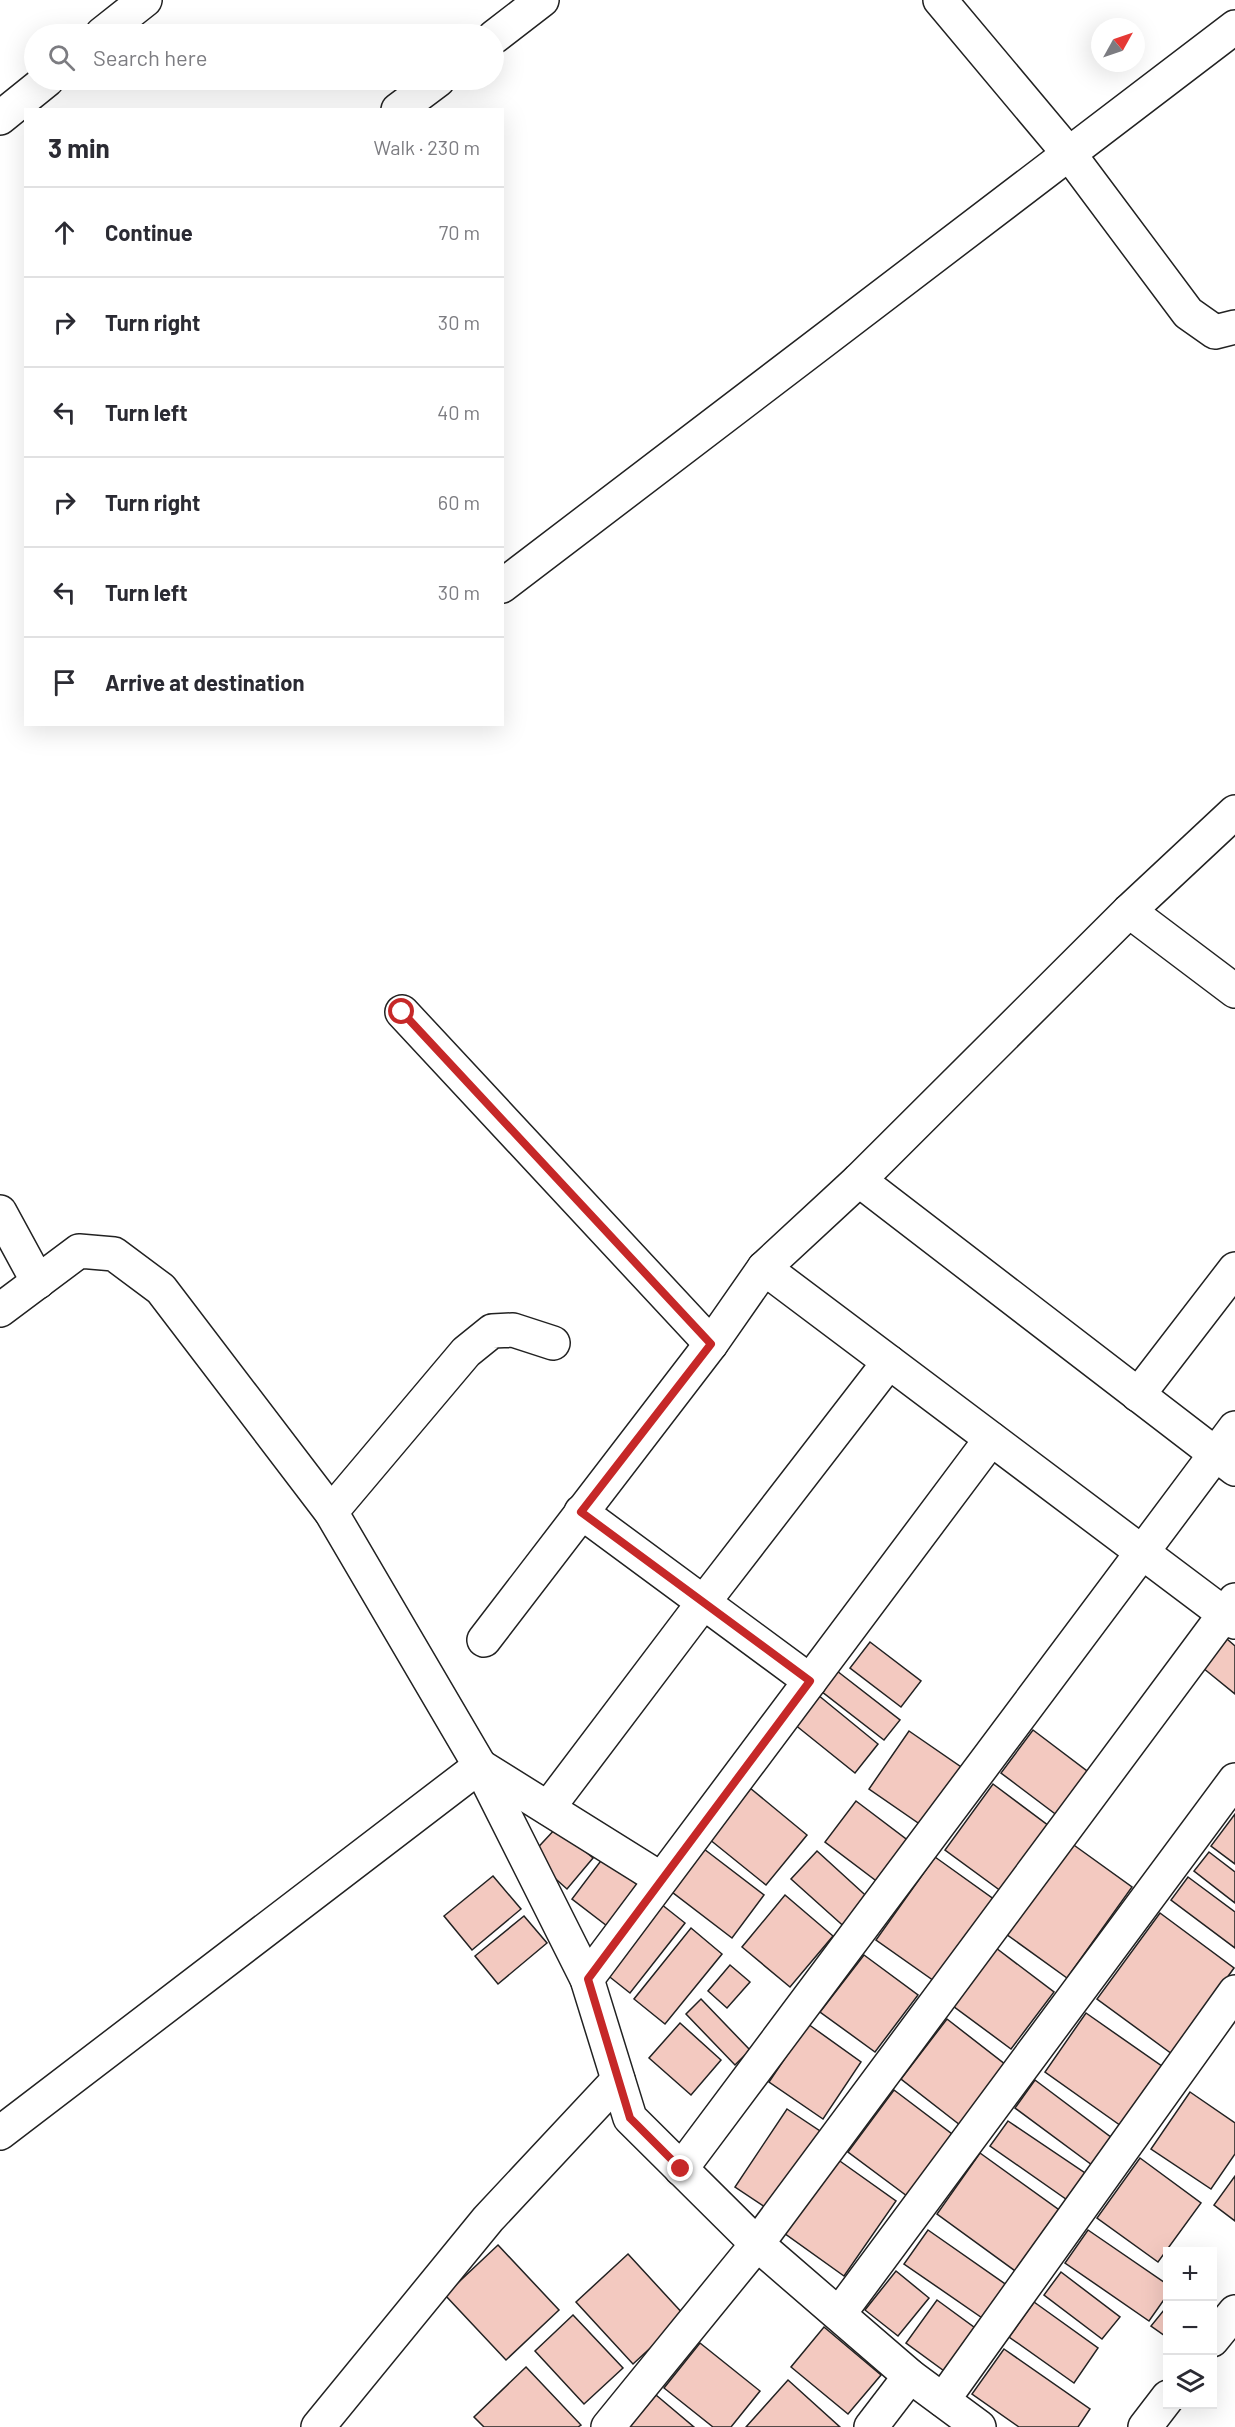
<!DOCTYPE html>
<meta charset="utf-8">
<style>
body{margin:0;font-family:Barlow,sans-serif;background:#f2f2f3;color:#2b2b33}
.controls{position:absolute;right:18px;bottom:18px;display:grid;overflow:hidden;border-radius:0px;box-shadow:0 6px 24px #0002}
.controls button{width:54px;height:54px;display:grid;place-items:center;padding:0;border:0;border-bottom:2px solid #e1e1e2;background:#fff;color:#2b2b33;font:30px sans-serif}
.compass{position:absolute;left:1091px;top:18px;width:54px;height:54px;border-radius:50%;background:#fff;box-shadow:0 6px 24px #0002;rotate:50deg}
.stop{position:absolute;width:18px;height:18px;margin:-14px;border:4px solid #c62828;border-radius:50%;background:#fff}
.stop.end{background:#c62828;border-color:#fff;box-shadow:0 2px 6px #0008}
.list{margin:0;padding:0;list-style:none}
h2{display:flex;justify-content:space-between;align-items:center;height:78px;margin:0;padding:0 24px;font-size:26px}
h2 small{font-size:20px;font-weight:400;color:#7c7c81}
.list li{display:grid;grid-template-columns:39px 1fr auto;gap:18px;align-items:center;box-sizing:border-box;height:90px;padding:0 24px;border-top:2px solid #e1e1e2}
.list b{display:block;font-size:22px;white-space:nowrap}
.list em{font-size:20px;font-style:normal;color:#7c7c81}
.icon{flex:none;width:33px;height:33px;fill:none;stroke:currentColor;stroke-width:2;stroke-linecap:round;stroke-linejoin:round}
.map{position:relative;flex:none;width:1235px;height:2427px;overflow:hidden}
.search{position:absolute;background:#fff;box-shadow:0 6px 24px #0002;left:24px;top:24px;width:480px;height:66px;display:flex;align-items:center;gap:15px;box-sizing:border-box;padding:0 21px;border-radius:33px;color:#7c7c81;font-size:22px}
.panel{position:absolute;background:#fff;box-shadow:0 6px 24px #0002;left:24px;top:108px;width:480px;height:618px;border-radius:0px}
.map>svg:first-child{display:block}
</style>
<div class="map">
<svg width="1235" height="2427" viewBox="0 0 1235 2427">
<rect width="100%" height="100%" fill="#fff"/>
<g fill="#f3c9c0" stroke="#222" stroke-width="1.5">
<polygon points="1227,1639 1235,1646 1235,1694 1203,1668"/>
<polygon points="870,1642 921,1681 901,1707 850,1668"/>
<polygon points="837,1671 900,1720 884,1740 821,1691"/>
<polygon points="818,1695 878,1744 855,1773 794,1724"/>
<polygon points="1033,1730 1091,1774 1058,1816 1001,1773"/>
<polygon points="909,1731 964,1769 924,1827 869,1789"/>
<polygon points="993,1784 1053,1829 1005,1894 945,1850"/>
<polygon points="750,1788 807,1835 766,1885 709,1839"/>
<polygon points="856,1801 914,1845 883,1886 825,1842"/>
<polygon points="1235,1814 1235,1864 1211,1846"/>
<polygon points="557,1827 593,1858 567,1889 530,1856"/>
<polygon points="1071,1843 1132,1887 1067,1978 1006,1934"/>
<polygon points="704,1849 764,1895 732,1938 672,1892"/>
<polygon points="817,1851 874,1903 849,1931 791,1879"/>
<polygon points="1209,1852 1235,1872 1235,1903 1194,1871"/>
<polygon points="935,1857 995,1900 937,1983 876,1940"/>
<polygon points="603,1858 642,1888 611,1929 572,1899"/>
<polygon points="493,1876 521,1909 472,1950 444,1916"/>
<polygon points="1188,1877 1235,1912 1235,1948 1171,1900"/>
<polygon points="785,1895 833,1936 790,1987 742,1947"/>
<polygon points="661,1904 685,1923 630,1993 606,1974"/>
<polygon points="1160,1913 1234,1968 1172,2054 1097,1999"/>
<polygon points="524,1916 547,1943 498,1984 475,1956"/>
<polygon points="691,1928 722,1954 665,2024 634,1999"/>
<polygon points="996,1948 1054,1992 1011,2049 953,2006"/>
<polygon points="864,1955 918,1995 875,2052 820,2012"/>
<polygon points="730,1965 750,1982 727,2008 708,1991"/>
<polygon points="701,1999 750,2050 735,2065 686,2014"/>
<polygon points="1086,2013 1166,2069 1124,2128 1045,2072"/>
<polygon points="947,2019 1006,2065 960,2125 901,2079"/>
<polygon points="680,2023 721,2060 691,2095 649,2058"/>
<polygon points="808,2024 861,2062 823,2119 769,2082"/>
<polygon points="1035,2080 1112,2138 1092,2165 1015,2108"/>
<polygon points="894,2090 952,2134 907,2196 848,2152"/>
<polygon points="1190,2092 1235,2123 1235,2154 1211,2189 1151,2149"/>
<polygon points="787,2109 823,2133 771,2211 735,2187"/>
<polygon points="1008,2121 1091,2177 1073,2204 990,2146"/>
<polygon points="980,2153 1062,2212 1018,2273 937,2214"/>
<polygon points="1140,2158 1201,2203 1158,2262 1097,2218"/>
<polygon points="837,2159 896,2201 844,2276 784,2233"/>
<polygon points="1235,2176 1235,2221 1214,2205"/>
<polygon points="928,2230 1011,2288 988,2322 904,2264"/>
<polygon points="1088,2230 1168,2285 1168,2294 1149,2321 1065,2263"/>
<polygon points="498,2245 559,2310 506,2360 445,2295"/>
<polygon points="628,2254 685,2316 633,2364 576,2302"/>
<polygon points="896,2271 929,2298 898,2336 865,2310"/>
<polygon points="1061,2272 1120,2317 1102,2339 1044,2295"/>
<polygon points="937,2300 982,2333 951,2376 906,2343"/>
<polygon points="1034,2302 1098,2348 1074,2383 1009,2337"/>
<polygon points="1164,2310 1168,2313 1168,2338 1151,2326"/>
<polygon points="573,2315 623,2368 584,2404 535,2351"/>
<polygon points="824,2327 881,2375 848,2414 791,2367"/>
<polygon points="700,2343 760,2391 731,2427 713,2427 664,2388"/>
<polygon points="1004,2349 1090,2409 1078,2427 1019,2427 972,2394"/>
<polygon points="526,2367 581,2425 578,2427 484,2427 474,2417"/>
<polygon points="788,2380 840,2427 746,2427"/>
<polygon points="656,2395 694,2427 629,2427"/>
</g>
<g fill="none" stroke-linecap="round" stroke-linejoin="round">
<g stroke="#222" stroke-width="36">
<g id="street">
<polyline points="940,0 1070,155 1188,313 1215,332 1235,327"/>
<polyline points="102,34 145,0"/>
<polyline points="494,37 542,0"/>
<polyline points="398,110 438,80"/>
<polyline points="0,118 47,80"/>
<polyline points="502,586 1235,27"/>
<polyline points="1129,911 1235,991"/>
<polyline points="402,1012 711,1344"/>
<polyline points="859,1180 1235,1469"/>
<polyline points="0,1212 38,1282"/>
<polyline points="764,1268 1235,1622"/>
<polyline points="0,1310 79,1251 114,1254 161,1289 331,1512 480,1766 587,1979 630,2118 757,2244 910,2376 979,2427"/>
<polyline points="1138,1395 1235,1269"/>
<polyline points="331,1512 466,1352 492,1331 513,1330 553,1343"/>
<polyline points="581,1512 810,1681"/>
<polyline points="484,1640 711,1344 764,1268 859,1180 1129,911 1235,812"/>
<polyline points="548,1808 703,1603 889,1362"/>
<polyline points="587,1979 991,1439"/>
<polyline points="0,2133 480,1766 661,1879"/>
<polyline points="681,2169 1235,1428"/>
<polyline points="839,2314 1235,1780"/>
<polyline points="943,2400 1235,1992"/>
<polyline points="318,2427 488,2219 618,2080"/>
<polyline points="608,2427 757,2244 1235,1600"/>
<polyline points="871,2427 910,2376"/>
</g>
</g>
<g stroke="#222" stroke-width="36">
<g id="secondary">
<polyline points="1212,2340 1235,2312"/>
<polyline points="1145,2427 1168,2397"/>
</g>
</g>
<use href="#street" stroke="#fff" stroke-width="33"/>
<use href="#secondary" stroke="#fff" stroke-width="33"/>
</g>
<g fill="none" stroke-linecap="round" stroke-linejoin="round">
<polyline stroke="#c62828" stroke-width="8" points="402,1012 711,1344 581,1512 810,1681 588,1979 630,2118 681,2169"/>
</g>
</svg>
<div class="controls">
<button>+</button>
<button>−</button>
<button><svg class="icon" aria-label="layers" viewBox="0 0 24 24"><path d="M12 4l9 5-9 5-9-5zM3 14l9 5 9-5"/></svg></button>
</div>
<svg class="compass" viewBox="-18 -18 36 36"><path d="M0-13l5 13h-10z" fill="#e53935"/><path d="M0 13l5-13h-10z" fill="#7c7c81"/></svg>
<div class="stop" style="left:402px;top:1012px"></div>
<div class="stop end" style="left:681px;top:2169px"></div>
<div class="search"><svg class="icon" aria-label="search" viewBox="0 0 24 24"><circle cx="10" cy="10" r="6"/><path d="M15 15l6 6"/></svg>Search here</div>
<section class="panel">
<h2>3 min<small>Walk · 230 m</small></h2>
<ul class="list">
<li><svg class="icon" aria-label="ahead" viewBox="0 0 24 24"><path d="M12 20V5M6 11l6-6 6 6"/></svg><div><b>Continue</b></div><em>70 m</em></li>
<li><svg class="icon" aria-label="right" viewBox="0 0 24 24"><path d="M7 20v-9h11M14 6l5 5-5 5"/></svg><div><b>Turn right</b></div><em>30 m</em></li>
<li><svg class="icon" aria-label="left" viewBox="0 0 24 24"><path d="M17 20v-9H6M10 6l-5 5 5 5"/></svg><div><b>Turn left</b></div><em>40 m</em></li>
<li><svg class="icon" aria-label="right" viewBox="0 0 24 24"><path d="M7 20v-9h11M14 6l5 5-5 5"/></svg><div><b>Turn right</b></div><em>60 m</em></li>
<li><svg class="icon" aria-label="left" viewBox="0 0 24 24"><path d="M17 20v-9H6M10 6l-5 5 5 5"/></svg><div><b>Turn left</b></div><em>30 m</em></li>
<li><svg class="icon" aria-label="arrive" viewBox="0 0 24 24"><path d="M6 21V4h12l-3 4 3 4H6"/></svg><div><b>Arrive at destination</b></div></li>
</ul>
</section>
</div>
